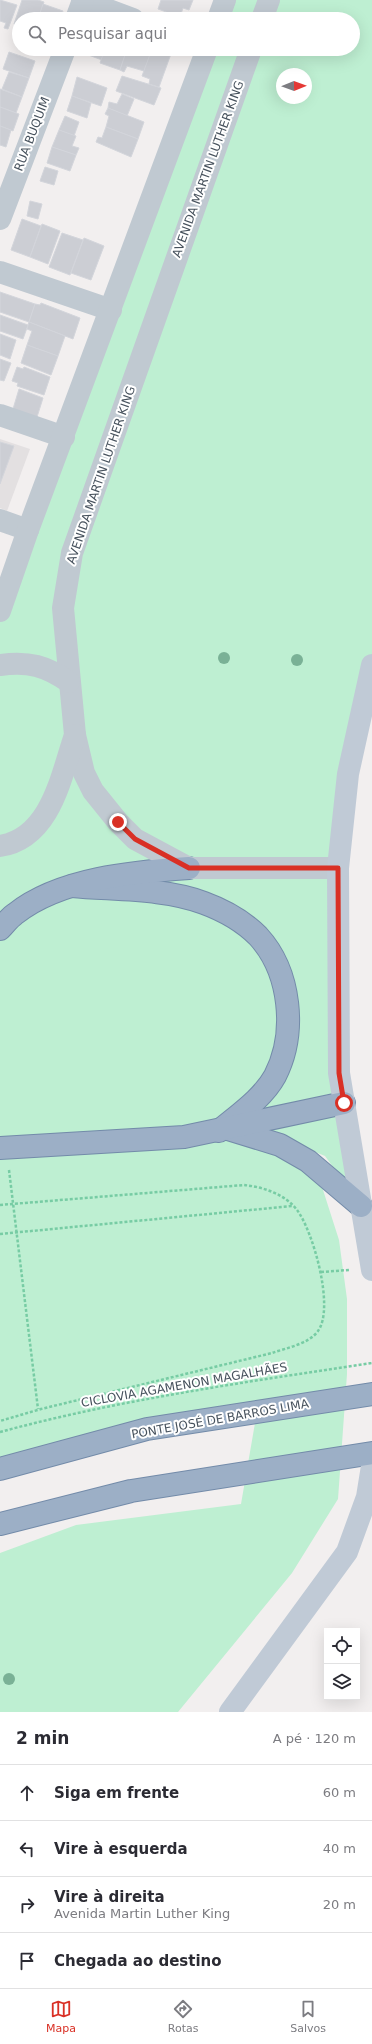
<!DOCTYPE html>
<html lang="pt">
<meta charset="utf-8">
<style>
body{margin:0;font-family:"DejaVu Sans",sans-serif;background:#f7f7f7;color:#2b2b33}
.controls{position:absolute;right:12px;bottom:12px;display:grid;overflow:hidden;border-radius:0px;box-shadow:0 4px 16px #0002}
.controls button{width:36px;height:36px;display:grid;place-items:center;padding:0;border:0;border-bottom:1px solid #e1e1e2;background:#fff;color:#2b2b33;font:20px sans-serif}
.compass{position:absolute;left:276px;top:68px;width:36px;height:36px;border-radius:50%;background:#fff;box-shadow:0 4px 16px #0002;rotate:89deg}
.stop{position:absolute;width:12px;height:12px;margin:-9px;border:3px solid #d93025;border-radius:50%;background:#fff}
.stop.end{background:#d93025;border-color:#fff;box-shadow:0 1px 4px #0008}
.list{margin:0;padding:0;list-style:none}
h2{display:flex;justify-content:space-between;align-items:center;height:52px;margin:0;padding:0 16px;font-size:17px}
h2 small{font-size:13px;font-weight:400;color:#7c7c81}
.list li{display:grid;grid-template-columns:26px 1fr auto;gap:12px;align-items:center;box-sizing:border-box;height:56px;padding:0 16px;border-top:1px solid #e1e1e2}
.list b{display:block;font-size:15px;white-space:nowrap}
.list p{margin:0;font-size:13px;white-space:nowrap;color:#7c7c81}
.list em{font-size:13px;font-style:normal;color:#7c7c81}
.icon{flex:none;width:22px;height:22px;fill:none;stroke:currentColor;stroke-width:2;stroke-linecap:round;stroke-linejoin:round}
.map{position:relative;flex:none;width:372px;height:1712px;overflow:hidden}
.search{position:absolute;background:#fff;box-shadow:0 4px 16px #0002;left:12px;right:12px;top:12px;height:44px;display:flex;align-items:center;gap:10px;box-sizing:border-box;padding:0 14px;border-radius:22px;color:#7c7c81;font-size:15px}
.sheet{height:276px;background:#fff}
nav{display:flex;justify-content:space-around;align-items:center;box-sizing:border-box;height:56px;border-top:1px solid #e1e1e2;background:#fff;font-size:11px;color:#7c7c81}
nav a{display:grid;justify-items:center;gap:2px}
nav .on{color:#d93025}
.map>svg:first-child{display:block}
</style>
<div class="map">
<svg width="372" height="1712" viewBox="0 0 372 1712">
<rect width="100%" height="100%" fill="#f2efef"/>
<polygon fill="#e3e0e1" points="0,439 30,449 7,511 0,508"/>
<path fill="#beefd2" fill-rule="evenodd" d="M220,0h152v665l-37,254 26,287 -36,-50 -32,-13 23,25 23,72 8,59v75l-9,125 -46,74 -114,139h-178v-159l76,-28 165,-21 18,-104 -259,64v-313l197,-10 66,-1 -44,-9 -219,17v-537l207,-562h146v-30h-138zM282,74h24v24h-24z"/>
<g fill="#ccced4" stroke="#d3d5db">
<polygon points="0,0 17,5 8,29 4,28 6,23 0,21"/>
<polygon points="22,0 38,0 44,2 38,19 19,19 19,26 14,24"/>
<polygon points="161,0 193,0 189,10 183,8 180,17 158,9"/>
<polygon points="43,4 63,11 60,19 38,19"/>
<polygon points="85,49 105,49 102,60 83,53"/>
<polygon points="105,49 127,49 120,70 100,63"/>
<polygon points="127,49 152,49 144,71 127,66 124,72 120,70"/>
<polygon points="152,49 165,49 172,51 159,87 149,84 150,79 142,76"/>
<polygon points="9,52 35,61 29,78 3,69"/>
<polygon points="9,72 29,78 22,97 2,89"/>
<polygon points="122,76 161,88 154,105 116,91"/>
<polygon points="77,77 107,88 101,106 72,96"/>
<polygon points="0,89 22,97 16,113 0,107"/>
<polygon points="122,94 134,99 127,116 108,108 109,102 117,104"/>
<polygon points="72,96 91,103 87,118 67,111"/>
<polygon points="0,107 19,114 13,131 0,126"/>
<polygon points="108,108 144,122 138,139 106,127 109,116 105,114"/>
<polygon points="65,116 79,122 74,136 59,130"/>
<polygon points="0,126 11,130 6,147 0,145"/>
<polygon points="106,127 138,139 131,157 96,142 98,137 102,138"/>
<polygon points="59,130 76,136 72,146 79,148 76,155 52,147"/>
<polygon points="52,147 76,155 70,171 47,163"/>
<polygon points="45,167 58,171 54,185 40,181"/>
<polygon points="30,201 42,204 38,219 27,216"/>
<polygon points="22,219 41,226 30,257 11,250"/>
<polygon points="42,224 60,231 48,264 30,257"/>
<polygon points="62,233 83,240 70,275 49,267"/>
<polygon points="84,238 104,246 91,280 71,273"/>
<polygon points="0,292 35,304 29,322 0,312"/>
<polygon points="41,303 80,318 73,339 29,322 35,304 40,305"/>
<polygon points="0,315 28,325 23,339 0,331"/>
<polygon points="29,322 65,336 58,356 27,345 32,331 27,329"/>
<polygon points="0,334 16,340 10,359 0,355"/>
<polygon points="27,345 58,356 51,375 21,363"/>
<polygon points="0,359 11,363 4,381 0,380"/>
<polygon points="17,367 23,369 24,367 50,377 44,395 17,386 18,383 12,381"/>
<polygon points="19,389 43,398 37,417 13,409"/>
<polygon points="0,442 14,446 0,484"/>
</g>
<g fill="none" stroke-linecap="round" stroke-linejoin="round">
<g stroke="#738ba9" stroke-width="24">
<g id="trunk">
<path d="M72,886c41,4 93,2 132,17 19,7 40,19 54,33 33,36 39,97 17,140 -12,22 -37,39 -56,55"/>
<path d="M0,929c5,-5 9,-11 15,-15 45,-36 119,-42 174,-46"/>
<polyline points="228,1129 280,1145 308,1161 361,1206"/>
<polyline points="0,1148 184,1137 344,1103"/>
<polyline points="0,1469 147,1429 372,1394"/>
<polyline points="0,1524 131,1491 372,1453"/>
</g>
</g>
<g stroke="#77cca4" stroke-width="2.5" stroke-dasharray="3 2" stroke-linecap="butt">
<polyline points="9,1170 38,1409"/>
<path d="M0,1205l244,-20c19,2 41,9 53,25 16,21 38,98 21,121 -9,13 -32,17 -46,22l-231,56 -41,12"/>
<polyline points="0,1234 292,1206"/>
<polyline points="321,1272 349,1270"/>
<path d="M0,1432c122,-33 247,-50 372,-69"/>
</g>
<g stroke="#c0c9d1" stroke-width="22">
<polyline points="82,0 133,19"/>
<polyline points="76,19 83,0"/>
<polyline points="0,219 65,49"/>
<polyline points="0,272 111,310"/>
<polyline points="0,415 64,437"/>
<polyline points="0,520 28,530"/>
</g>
<g stroke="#c0c9d1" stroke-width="22">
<polyline points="218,19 225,0"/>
<polyline points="262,19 269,0"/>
<polyline points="251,49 72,553 63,608 75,735 84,773 93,791 118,822 135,839 189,868 338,868"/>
<polyline points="0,611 28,530 207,49"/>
<path d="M0,665c29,-4 46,1 69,17"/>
<path d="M0,846c51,-8 61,-70 75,-111"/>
</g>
<g stroke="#c0cad6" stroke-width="22">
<polyline points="372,665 348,774 338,868 339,1073 372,1270"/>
<polyline points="230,1712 347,1552 367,1497 372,1466"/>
</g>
<use href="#trunk" stroke="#9cafc6" stroke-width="22"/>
</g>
<g fill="#7ab196">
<circle cx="224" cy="658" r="6"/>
<circle cx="297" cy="660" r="6"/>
<circle cx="9" cy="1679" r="6"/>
</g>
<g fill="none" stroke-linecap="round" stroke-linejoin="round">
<polyline stroke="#d93025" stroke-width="5" points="118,822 135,839 189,868 338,868 339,1073 344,1103"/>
</g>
<g text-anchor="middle" stroke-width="4" stroke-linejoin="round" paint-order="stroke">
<g font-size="12" fill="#47525d" stroke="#fff">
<text transform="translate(32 134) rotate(-69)" y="4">RUA BUQUIM</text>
<text transform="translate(208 169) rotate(-70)" y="4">AVENIDA MARTIN LUTHER KING</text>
<text transform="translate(101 475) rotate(-71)" y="4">AVENIDA MARTIN LUTHER KING</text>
<text transform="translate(184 1385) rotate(-10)" y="4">CICLOVIA AGAMENON MAGALHÃES</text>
<text transform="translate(220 1419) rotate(-10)" y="4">PONTE JOSÉ DE BARROS LIMA</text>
</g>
</g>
</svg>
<div class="controls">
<button><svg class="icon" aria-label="locate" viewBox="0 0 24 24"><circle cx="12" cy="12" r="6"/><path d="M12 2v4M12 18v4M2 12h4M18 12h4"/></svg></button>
<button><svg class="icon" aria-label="layers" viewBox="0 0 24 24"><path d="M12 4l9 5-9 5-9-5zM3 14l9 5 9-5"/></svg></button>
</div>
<svg class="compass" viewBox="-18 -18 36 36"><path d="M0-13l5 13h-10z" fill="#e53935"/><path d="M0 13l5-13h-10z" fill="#7c7c81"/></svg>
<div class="stop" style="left:344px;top:1103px"></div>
<div class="stop end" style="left:118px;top:822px"></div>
<div class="search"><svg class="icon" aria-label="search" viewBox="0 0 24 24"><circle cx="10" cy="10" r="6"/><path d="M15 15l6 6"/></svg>Pesquisar aqui</div>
</div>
<section class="sheet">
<h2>2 min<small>A pé · 120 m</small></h2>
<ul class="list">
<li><svg class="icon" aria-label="ahead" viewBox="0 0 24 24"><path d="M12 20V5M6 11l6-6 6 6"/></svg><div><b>Siga em frente</b></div><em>60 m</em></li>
<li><svg class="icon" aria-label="left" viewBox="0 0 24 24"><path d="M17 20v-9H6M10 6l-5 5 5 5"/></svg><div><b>Vire à esquerda</b></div><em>40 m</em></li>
<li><svg class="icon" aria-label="right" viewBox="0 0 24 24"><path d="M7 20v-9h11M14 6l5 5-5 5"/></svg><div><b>Vire à direita</b><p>Avenida Martin Luther King</p></div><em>20 m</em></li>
<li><svg class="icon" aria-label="arrive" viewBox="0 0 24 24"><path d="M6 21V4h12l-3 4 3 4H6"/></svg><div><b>Chegada ao destino</b></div></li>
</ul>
</section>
<nav>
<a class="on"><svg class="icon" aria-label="map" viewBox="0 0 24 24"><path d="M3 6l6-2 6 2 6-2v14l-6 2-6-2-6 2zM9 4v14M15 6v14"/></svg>Mapa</a>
<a><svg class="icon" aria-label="directions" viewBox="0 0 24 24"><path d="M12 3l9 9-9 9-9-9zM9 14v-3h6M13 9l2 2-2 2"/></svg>Rotas</a>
<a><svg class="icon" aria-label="saved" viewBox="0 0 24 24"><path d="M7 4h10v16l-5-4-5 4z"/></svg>Salvos</a>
</nav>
